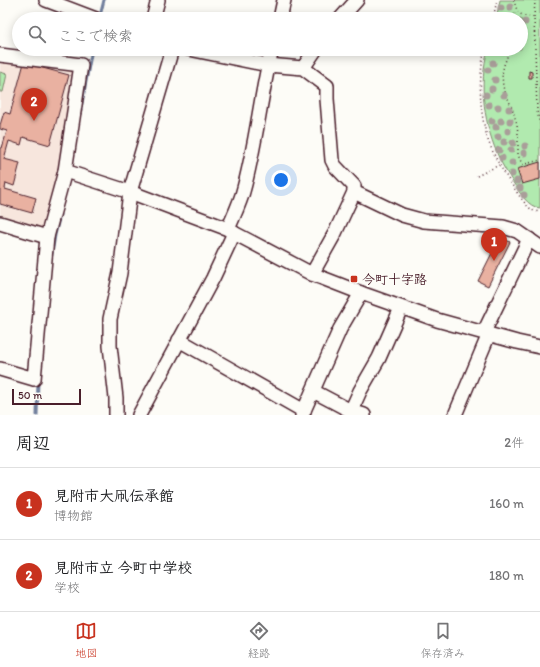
<!DOCTYPE html>
<html lang="ja">
<meta charset="utf-8">
<style>
body{margin:0;font-family:Itim,"Klee One",sans-serif;background:#f6f6f6;color:#202124}
.scale{position:absolute;left:12px;bottom:10px;width:69px;box-sizing:border-box;padding-left:4px;border:2px solid #4a1f2b;border-top:0;font-size:11px;line-height:14px;white-space:nowrap;color:#4a1f2b;-webkit-text-stroke:3px #fdfcf7;paint-order:stroke}
.you{position:absolute;left:281px;top:180px;width:14px;height:14px;margin:-10px;border:3px solid #fff;border-radius:50%;background:#1a73e8;box-shadow:0 0 0 6px #1a73e833}
.badge{display:grid;place-items:center;width:26px;height:26px;border-radius:50%;background:#c8321e;color:#fff;font-size:13px;font-weight:700}
.pin{position:absolute;translate:-50% -33px;filter:drop-shadow(0 1px 2px #0008)}
.pin::after{content:'';position:absolute;top:21px;width:14px;height:12px;background:inherit;clip-path:polygon(0 0,100% 0,50% 100%)}
.list{margin:0;padding:0;list-style:none}
h2{display:flex;justify-content:space-between;align-items:center;height:52px;margin:0;padding:0 16px;font-size:17px}
h2 small{font-size:13px;font-weight:400;color:#757577}
.list li{display:grid;grid-template-columns:26px 1fr auto;gap:12px;align-items:center;box-sizing:border-box;height:72px;padding:0 16px;border-top:1px solid #e0e0e0}
.list b{display:block;font-size:15px;white-space:nowrap}
.list p{margin:0;font-size:13px;white-space:nowrap;color:#757577}
.list em{font-size:13px;font-style:normal;color:#757577}
.icon{flex:none;width:22px;height:22px;fill:none;stroke:currentColor;stroke-width:2;stroke-linecap:round;stroke-linejoin:round}
.map{position:relative;flex:none;width:540px;height:415px;overflow:hidden}
.search{position:absolute;background:#fff;box-shadow:0 2px 10px #0003;left:12px;right:12px;top:12px;height:44px;display:flex;align-items:center;gap:10px;box-sizing:border-box;padding:0 14px;border-radius:22px;color:#757577;font-size:15px}
.sheet{height:196px;background:#fff}
nav{display:flex;justify-content:space-around;align-items:center;box-sizing:border-box;height:56px;border-top:1px solid #e0e0e0;background:#fff;font-size:11px;color:#757577}
nav a{display:grid;justify-items:center;gap:2px}
nav .on{color:#c8321e}
.map>svg:first-child{display:block}
</style>
<div class="map">
<svg width="540" height="415" viewBox="0 0 540 415">
<rect width="100%" height="100%" fill="#fdfcf7"/>
<filter id="ink" filterUnits="userSpaceOnUse"><feTurbulence type="fractalNoise" baseFrequency=".025" numOctaves="2"/><feDisplacementMap in="SourceGraphic" scale="8" xChannelSelector="R" yChannelSelector="G"/><feConvolveMatrix kernelMatrix="1 2 1 2 8 2 1 2 1" color-interpolation-filters="sRGB"/></filter>
<g filter="url(#ink)">
<polygon fill="#f7e6dd" points="0,58 74,69 77,73 61,170 47,227 42,230 0,219"/>
<g fill="#b1eaaf" stroke="#7e846d">
<path d="M500,0h40v208c-12,-1 -20,-15 -26,-24 -5,-8 -10,-16 -14,-24 -16,-34 -22,-75 -12,-111h33v-30h-25z"/>
<polygon points="0,72 7,74 3,92 0,92"/>
</g>
<g fill="none" stroke-linecap="round" stroke-linejoin="round">
<g stroke="#73819e" stroke-width="3">
<polyline points="101,12 104,0"/>
<polyline points="80,114 92,49"/>
<polyline points="51,260 55,235 60,215"/>
<polyline points="37,415 38,381"/>
</g>
</g>
<g fill="#e9b1a1" stroke="#4a1f2b">
<polygon points="24,63 69,75 50,145 23,137 21,145 9,141 4,159 20,163 14,186 6,183 5,189 36,198 32,213 0,204 0,148 2,148 7,131 0,129 0,125 4,112 10,114"/>
<polygon points="529,71 532,72 532,78 529,78"/>
<polygon points="540,162 540,179 522,184 517,169"/>
<polygon points="500,237 510,242 488,286 478,281"/>
</g>
<g fill="none" stroke-linecap="round" stroke-linejoin="round">
<g stroke="#4a1f2b" stroke-width="16">
<g id="minor">
<polyline points="46,0 96,19"/>
<polyline points="153,19 158,0"/>
<polyline points="280,19 284,0"/>
<polyline points="340,19 357,0"/>
<polyline points="189,49 268,65 303,68 327,86 327,99 332,160 335,166 354,186 354,192 335,233 312,274"/>
<polyline points="0,55 81,65 65,171 47,237 34,379 0,369"/>
<polyline points="303,68 316,49"/>
<polyline points="65,171 130,192 228,229 234,233 312,274 361,293 437,320 517,342 540,347"/>
<polyline points="354,192 402,215 424,221 503,227 517,231 540,247"/>
<polyline points="0,223 47,237"/>
<path d="M228,229c5,-11 10,-22 14,-34 14,-47 18,-98 30,-146"/>
<polyline points="484,332 529,239"/>
<polyline points="179,340 304,411"/>
<polyline points="313,391 351,411 364,415"/>
<polyline points="351,411 360,391 379,358 401,308"/>
<polyline points="116,415 116,398 110,346 110,319 120,273 130,192 172,49"/>
<polyline points="139,415 213,278 234,233"/>
<polyline points="302,415 340,329 361,293"/>
<polyline points="455,415 489,334"/>
</g>
</g>
<g stroke="#4a1f2b" stroke-width="1.5" stroke-dasharray="1 3" stroke-linecap="butt">
<path d="M514,0c3,14 6,16 20,17"/>
<polyline points="535,0 534,17 537,111 540,124"/>
<polyline points="493,19 497,0"/>
<polyline points="509,19 512,15 517,11"/>
<path d="M485,49c-7,29 -6,62 3,91 6,17 16,33 26,48 4,6 13,20 20,23 2,1 4,0 6,0"/>
<polyline points="510,49 504,65 502,74 503,87 512,108 517,124 518,134 518,155 522,164 525,164 540,160"/>
<polyline points="477,176 499,165"/>
</g>
<use href="#minor" stroke="#fdfcf7" stroke-width="13"/>
</g>
<g fill="#a99e99">
<circle cx="510" cy="7" r="3.5"/>
<circle cx="501" cy="8" r="3.5"/>
<circle cx="525" cy="22" r="3.5"/>
<circle cx="493" cy="63" r="3.5"/>
<circle cx="488" cy="70" r="3.5"/>
<circle cx="495" cy="80" r="3.5"/>
<circle cx="492" cy="89" r="3.5"/>
<circle cx="486" cy="95" r="3.5"/>
<circle cx="504" cy="95" r="3.5"/>
<circle cx="489" cy="105" r="3.5"/>
<circle cx="498" cy="107" r="3.5"/>
<circle cx="509" cy="109" r="3.5"/>
<circle cx="492" cy="121" r="3.5"/>
<circle cx="501" cy="121" r="3.5"/>
<circle cx="510" cy="121" r="3.5"/>
<circle cx="496" cy="127" r="3.5"/>
<circle cx="508" cy="131" r="3.5"/>
<circle cx="498" cy="137" r="3.5"/>
<circle cx="504" cy="142" r="3.5"/>
<circle cx="513" cy="143" r="3.5"/>
<circle cx="525" cy="146" r="3.5"/>
<circle cx="499" cy="150" r="3.5"/>
<circle cx="511" cy="150" r="3.5"/>
<circle cx="524" cy="153" r="3.5"/>
<circle cx="502" cy="158" r="3.5"/>
<circle cx="512" cy="163" r="3.5"/>
<circle cx="512" cy="174" r="3.5"/>
<circle cx="517" cy="181" r="3.5"/>
<circle cx="520" cy="188" r="3.5"/>
<circle cx="524" cy="195" r="3.5"/>
</g>
</g>
<rect fill="#c8321e" stroke="#fdfcf7" stroke-width="1.5" x="350" y="275" width="8" height="8" rx="2"/>
<g text-anchor="middle" stroke-width="4" stroke-linejoin="round" paint-order="stroke">
<g font-size="13" font-weight="bold" fill="#4a1f2b" stroke="#fdfcf7" text-anchor="start">
<text x="362" y="284">今町十字路</text>
</g>
</g>
</svg>
<div class="scale">50 m</div>
<div class="you"></div>
<div class="pin badge" style="left:494px;top:261px">1</div>
<div class="pin badge" style="left:34px;top:121px">2</div>
<div class="search"><svg class="icon" aria-label="search" viewBox="0 0 24 24"><circle cx="10" cy="10" r="6"/><path d="M15 15l6 6"/></svg>ここで検索</div>
</div>
<section class="sheet">
<h2>周辺<small>2件</small></h2>
<ul class="list">
<li><span class="badge">1</span><div><b>見附市大凧伝承館</b><p>博物館</p></div><em>160 m</em></li>
<li><span class="badge">2</span><div><b>見附市立 今町中学校</b><p>学校</p></div><em>180 m</em></li>
</ul>
</section>
<nav>
<a class="on"><svg class="icon" aria-label="map" viewBox="0 0 24 24"><path d="M3 6l6-2 6 2 6-2v14l-6 2-6-2-6 2zM9 4v14M15 6v14"/></svg>地図</a>
<a><svg class="icon" aria-label="directions" viewBox="0 0 24 24"><path d="M12 3l9 9-9 9-9-9zM9 14v-3h6M13 9l2 2-2 2"/></svg>経路</a>
<a><svg class="icon" aria-label="saved" viewBox="0 0 24 24"><path d="M7 4h10v16l-5-4-5 4z"/></svg>保存済み</a>
</nav>
